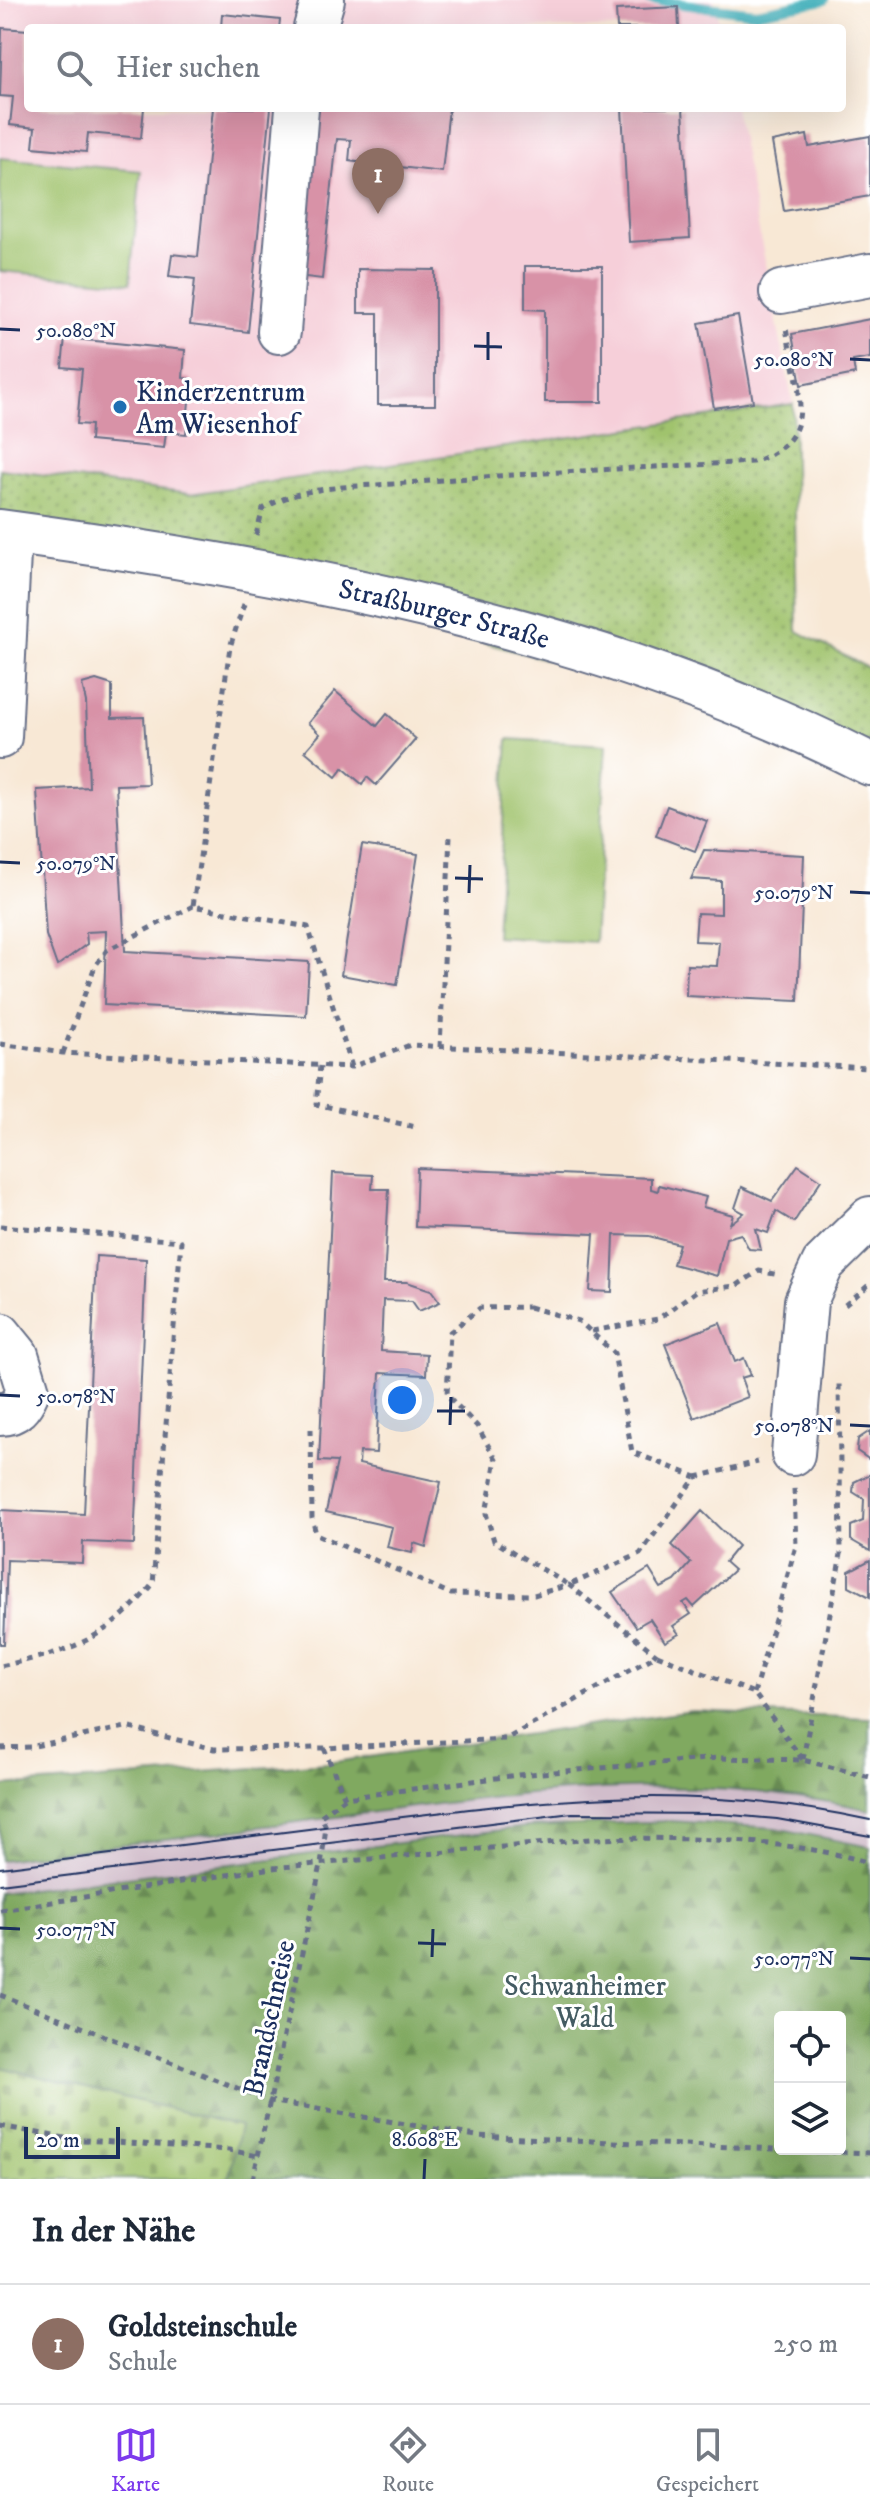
<!DOCTYPE html>
<html lang="de">
<meta charset="utf-8">
<style>
body{margin:0;font-family:"IM FELL DW Pica",serif;background:#f6f6f7;color:#1f2937}
.controls{position:absolute;right:24px;bottom:24px;display:grid;overflow:hidden;border-radius:8px;box-shadow:0 8px 32px #0002}
.controls button{width:72px;height:72px;display:grid;place-items:center;padding:0;border:0;border-bottom:2px solid #e0e1e3;background:#fff;color:#1f2937;font:40px sans-serif}
.scale{position:absolute;left:24px;bottom:20px;width:96px;box-sizing:border-box;padding-left:8px;border:4px solid #1b2f5e;border-top:0;font-size:22px;line-height:28px;white-space:nowrap;color:#1b2f5e;-webkit-text-stroke:6px #fff;paint-order:stroke}
.you{position:absolute;left:402px;top:1400px;width:28px;height:28px;margin:-20px;border:6px solid #fff;border-radius:50%;background:#1a73e8;box-shadow:0 0 0 12px #1a73e833}
.badge{display:grid;place-items:center;width:52px;height:52px;border-radius:50%;background:#7c3aed;color:#fff;font-size:26px;font-weight:700}
.pin{position:absolute;translate:-50% -66px;filter:drop-shadow(0 2px 4px #0008)}
.pin::after{content:'';position:absolute;top:42px;width:28px;height:24px;background:inherit;clip-path:polygon(0 0,100% 0,50% 100%)}
.list{margin:0;padding:0;list-style:none}
h2{display:flex;justify-content:space-between;align-items:center;height:104px;margin:0;padding:0 32px;font-size:34px}
h2 small{font-size:26px;font-weight:400;color:#747a83}
.list li{display:grid;grid-template-columns:52px 1fr auto;gap:24px;align-items:center;box-sizing:border-box;height:120px;padding:0 32px;border-top:2px solid #e0e1e3}
.list b{display:block;font-size:30px;white-space:nowrap}
.list p{margin:0;font-size:26px;white-space:nowrap;color:#747a83}
.list em{font-size:26px;font-style:normal;color:#747a83}
.icon{flex:none;width:44px;height:44px;fill:none;stroke:currentColor;stroke-width:2;stroke-linecap:round;stroke-linejoin:round}
.map{position:relative;flex:none;width:870px;height:2179px;overflow:hidden}
.search{position:absolute;background:#fff;box-shadow:0 8px 32px #0002;left:24px;right:24px;top:24px;height:88px;display:flex;align-items:center;gap:20px;box-sizing:border-box;padding:0 28px;border-radius:8px;color:#747a83;font-size:30px}
.sheet{height:224px;background:#fff}
nav{display:flex;justify-content:space-around;align-items:center;box-sizing:border-box;height:112px;border-top:2px solid #e0e1e3;background:#fff;font-size:22px;color:#747a83}
nav a{display:grid;justify-items:center;gap:4px}
nav .on{color:#7c3aed}
.map>svg:first-child{display:block}
</style>
<div class="map">
<svg width="870" height="2179" viewBox="0 0 870 2179">
<defs>
<pattern id="grass-dots" width="8" height="8" patternUnits="userSpaceOnUse" patternTransform="scale(2)"><rect width="8" height="8" fill="#a0c36d"/><path d="M2 2h.1M6 6h.1" fill="none" stroke="#829f5d" stroke-width="1.8" stroke-linecap="round"/></pattern>
<pattern id="forest-firs" width="22" height="20" patternUnits="userSpaceOnUse" patternTransform="scale(2)"><rect width="22" height="20" fill="#80a960"/><path d="M5 1l3.5 6h-7zM16 11l3.5 6h-7z" fill="#688a52"/></pattern>
<pattern id="cemetery-stones" width="16" height="16" patternUnits="userSpaceOnUse" patternTransform="scale(2)"><rect width="16" height="16" fill="#a0c36d"/><path d="M2 7V4a2 2 0 0 1 4 0v3zM10 15v-3a2 2 0 0 1 4 0v3z" fill="#829f5d"/></pattern>
</defs>
<rect width="100%" height="100%" fill="#fff"/>
<filter id="ink" filterUnits="userSpaceOnUse"><feTurbulence type="fractalNoise" baseFrequency=".0125" numOctaves="2"/><feDisplacementMap in="SourceGraphic" scale="16" xChannelSelector="R" yChannelSelector="G"/><feConvolveMatrix kernelMatrix="1 2 1 2 8 2 1 2 1" color-interpolation-filters="sRGB"/></filter>
<filter id="wash" filterUnits="userSpaceOnUse"><feTurbulence type="fractalNoise" baseFrequency=".006" numOctaves="4" result="noise"/><feDisplacementMap in="SourceGraphic" scale="32" xChannelSelector="R" yChannelSelector="G"/><feGaussianBlur stdDeviation="1.8" result="paint"/><feColorMatrix in="noise" values="0 0 0 0 0 0 0 0 0 0 0 0 0 0 0 0 0 1.4 0 .05"/><feComposite in="paint" operator="in"/></filter>
<g filter="url(#wash)">
<rect width="100%" height="100%" fill="#f8e8d5"/>
<polygon fill="#f6cfd9" points="0,0 714,0 720,28 28,28 28,108 735,108 793,404 190,494 0,469"/>
<polygon fill="#d1bdcb" points="672,1785 783,1793 870,1810 870,1847 776,1828 721,1823 578,1822 0,1893 0,1860 519,1793"/>
<polygon fill="url(#grass-dots)" stroke="#5e7966" stroke-width="2" points="793,404 797,631 870,669 870,744 0,516 0,469 190,494"/>
<g fill="url(#forest-firs)" stroke="#4e6c5f" stroke-width="2" fill-rule="evenodd">
<path d="M692,1711l178,7v92c-178,-40 -332,-19 -510,4 -120,15 -240,30 -360,46v-74l327,-23z"/>
<path d="M671,1821l105,7 94,19v332h-642l11,-53 -239,-59v-174l526,-66zM780,2017h60v132h-60z"/>
</g>
<polygon fill="url(#cemetery-stones)" stroke="#5e7966" stroke-width="2" points="0,2067 240,2126 228,2179 0,2179"/>
<g fill="#a0c36d" stroke="#5e7966" stroke-width="2">
<polygon points="0,158 141,171 130,283 0,271"/>
<polygon points="508,739 606,745 594,942 496,936"/>
</g>
<g fill="none" stroke-linecap="round" stroke-linejoin="round">
<polyline stroke="#3fafba" stroke-width="10" points="649,0 756,13 824,0"/>
</g>
<g id="blocks">
<g fill="#d892a7">
<polygon points="678,7 679,28 617,28 616,10"/>
<polygon points="222,14 280,20 279,28 221,28"/>
<polygon points="2,28 28,30 28,108 144,108 141,138 88,133 86,152 33,147 35,128 10,125 13,97 0,96"/>
<polygon points="213,108 271,108 248,332 190,325 195,279 169,276 172,254 198,257"/>
<polygon points="316,108 449,108 442,172 349,161 351,140 337,139 322,279 297,276"/>
<polygon points="622,108 683,108 690,238 629,242"/>
<polygon points="807,135 809,147 870,136 870,196 784,211 772,142"/>
<polygon points="525,266 602,266 602,402 545,402 545,310 525,309"/>
<polygon points="358,269 435,270 435,405 378,405 378,313 358,313"/>
<polygon points="738,316 753,402 714,408 699,323"/>
<polygon points="870,319 870,358 853,361 855,374 801,385 792,334"/>
<polygon points="65,338 185,350 183,378 191,379 186,434 166,432 164,448 90,441 91,425 77,424 82,369 62,367"/>
<polygon points="96,680 112,685 112,718 144,717 148,784 116,785 125,951 309,962 306,1016 104,1005 106,931 86,932 87,944 57,966 46,935 37,790 89,787 86,702 82,684"/>
<polygon points="335,691 377,726 387,714 416,739 376,785 367,777 362,784 343,768 336,777 305,751 320,734 308,723"/>
<polygon points="667,806 707,821 695,851 656,836"/>
<polygon points="362,845 418,854 397,985 341,975"/>
<polygon points="704,850 804,855 798,1001 686,996 687,965 717,966 719,942 695,941 697,913 721,914 721,881 691,879"/>
<polygon points="798,1165 821,1180 794,1222 776,1211 768,1233 756,1229 761,1250 749,1249 741,1234 726,1238 717,1276 673,1264 679,1244 649,1236 614,1235 612,1292 590,1291 594,1234 415,1227 417,1168 651,1178 651,1189 658,1191 659,1185 706,1197 703,1207 733,1215 730,1224 744,1213 735,1208 742,1187 772,1201"/>
<polygon points="333,1173 373,1175 372,1189 389,1189 384,1282 407,1282 431,1290 440,1302 419,1311 412,1301 383,1300 381,1351 427,1354 426,1375 380,1373 376,1453 360,1452 359,1464 441,1482 426,1547 414,1543 412,1553 387,1547 392,1527 326,1512 337,1462 319,1461"/>
<polygon points="96,1256 146,1259 134,1544 83,1542 82,1563 7,1560 4,1644 0,1644 0,1510 84,1514"/>
<polygon points="720,1323 735,1362 744,1358 751,1375 741,1378 748,1397 694,1418 665,1344"/>
<polygon points="870,1431 870,1460 857,1451 858,1439"/>
<polygon points="870,1474 870,1551 851,1540 851,1526 863,1521 864,1499 853,1492 854,1482"/>
<polygon points="702,1511 738,1546 725,1562 734,1570 694,1607 688,1600 683,1603 691,1614 673,1626 679,1634 665,1642 650,1619 636,1627 612,1592 649,1569 661,1588 675,1581 691,1563 672,1545"/>
<polygon points="870,1560 870,1597 849,1586 849,1571"/>
</g>
</g>
</g>
<g filter="url(#ink)">
<use href="#blocks" fill-opacity="0" stroke="#687088" stroke-width="2"/>
<g fill="none" stroke-linecap="round" stroke-linejoin="round">
<g stroke="#687088" stroke-width="46">
<g id="minor">
<polyline points="315,28 323,0"/>
<polyline points="781,292 870,275"/>
<polyline points="279,332 297,108"/>
<path id="s1" d="M0,531c297,40 601,96 870,233"/>
<polyline points="0,737 10,533"/>
<path d="M0,1334l17,21 11,36c-6,14 -12,23 -28,23"/>
<polyline points="793,1454 806,1301 823,1264 870,1218"/>
</g>
</g>
<g stroke="#687088" stroke-width="5" stroke-dasharray="6 6" stroke-linecap="butt">
<path d="M256,535l7,-26c39,-25 98,-22 143,-26 115,-10 231,-15 347,-21 71,-24 43,-74 33,-134"/>
<polyline points="244,604 230,647 193,906 308,927 352,1067"/>
<polyline points="0,1044 63,1053 352,1067 410,1045 870,1068"/>
<polyline points="440,1047 450,836"/>
<polyline points="63,1053 95,966 107,950 193,906"/>
<polyline points="320,1066 316,1104 419,1128"/>
<path d="M0,1226l181,15 -28,343c-50,58 -81,67 -153,82"/>
<polyline points="845,1305 870,1284"/>
<polygon points="529,1307 579,1321 614,1353 632,1452 696,1477 640,1554 569,1585 494,1541 486,1513 496,1459 477,1426 447,1395 450,1332 480,1308"/>
<polyline points="592,1331 658,1319 696,1291 736,1286 759,1271 779,1275"/>
<polyline points="311,1429 312,1518 316,1534 451,1594 534,1595 569,1585 657,1655"/>
<polyline points="696,1477 758,1462"/>
<polyline points="754,1693 796,1546 794,1488"/>
<polyline points="0,1748 30,1747 126,1727 214,1749 324,1748 506,1739 657,1655 754,1693 803,1760"/>
<polyline points="324,1748 345,1798"/>
<polyline points="803,1759 841,1554 839,1380"/>
<path d="M0,1910l272,-42 318,-29c86,-2 198,-1 280,24"/>
<polyline points="0,1995 270,2101 476,2136 870,2153"/>
<polyline points="0,2126 70,2139 229,2150 258,2156"/>
<polyline points="253,2179 321,1865 326,1827 321,1816 345,1798 518,1775 719,1758 803,1760 870,1777"/>
</g>
<use href="#minor" stroke="#fff" stroke-width="42"/>
<g stroke="#1b2f5e" stroke-width="2">
<path d="M0,1868c116,-14 232,-29 348,-44 182,-23 339,-45 522,-4"/>
<polyline points="0,1884 572,1813 720,1814 777,1819 870,1836"/>
</g>
</g>
</g>
<path fill="none" stroke="#1b2f5e" stroke-width="3" d="M0,329l20,1M474,346l28,1M850,359l20,1M488,360v-28M0,862l20,1M455,878l28,1M850,892l20,1M469,893l1,-28M0,1395l20,1M437,1411h28M450,1425l1,-28M850,1425l20,1M0,1928l20,1M418,1943l28,1M432,1957l1,-28M850,1958l20,1M424,2179l1,-20"/>
<circle fill="#1f6fb2" stroke="#fff" stroke-width="3" cx="120" cy="407" r="8"/>
<g text-anchor="middle" stroke-width="6" stroke-linejoin="round" paint-order="stroke">
<g font-size="28" fill="#1b2f5e" stroke="#fff" text-anchor="start">
<text x="136" y="401">Kinderzentrum<tspan x="136" dy="32">Am Wiesenhof</tspan></text>
</g>
<g font-size="28" fill="#1b2f5e" stroke="#fff">
<text dy="10" stroke="none"><textPath href="#s1" startOffset="452">Straßburger Straße</textPath></text>
<text transform="translate(268 2018) rotate(-78)" y="10">Brandschneise</text>
</g>
<g font-size="28" fill="#435b62" stroke="#fff">
<text x="585" y="1995">Schwanheimer<tspan x="585" dy="32">Wald</tspan></text>
</g>
</g>
<g font-size="20" text-anchor="middle" fill="#1b2f5e" stroke="#fff" stroke-width="6" stroke-linejoin="round" paint-order="stroke">
<text x="76" y="337">50.080°N</text>
<text x="794" y="366">50.080°N</text>
<text x="76" y="870">50.079°N</text>
<text x="794" y="899">50.079°N</text>
<text x="76" y="1403">50.078°N</text>
<text x="794" y="1432">50.078°N</text>
<text x="76" y="1936">50.077°N</text>
<text x="794" y="1965">50.077°N</text>
<text x="425" y="2146">8.608°E</text>
</g>
</svg>
<div class="controls">
<button><svg class="icon" aria-label="locate" viewBox="0 0 24 24"><circle cx="12" cy="12" r="6"/><path d="M12 2v4M12 18v4M2 12h4M18 12h4"/></svg></button>
<button><svg class="icon" aria-label="layers" viewBox="0 0 24 24"><path d="M12 4l9 5-9 5-9-5zM3 14l9 5 9-5"/></svg></button>
</div>
<div class="scale">20 m</div>
<div class="you"></div>
<div class="pin badge" style="left:378px;top:214px;background:#8d6e63">1</div>
<div class="search"><svg class="icon" aria-label="search" viewBox="0 0 24 24"><circle cx="10" cy="10" r="6"/><path d="M15 15l6 6"/></svg>Hier suchen</div>
</div>
<section class="sheet">
<h2>In der Nähe<small></small></h2>
<ul class="list">
<li><span class="badge" style="background:#8d6e63">1</span><div><b>Goldsteinschule</b><p>Schule</p></div><em>250 m</em></li>
</ul>
</section>
<nav>
<a class="on"><svg class="icon" aria-label="map" viewBox="0 0 24 24"><path d="M3 6l6-2 6 2 6-2v14l-6 2-6-2-6 2zM9 4v14M15 6v14"/></svg>Karte</a>
<a><svg class="icon" aria-label="directions" viewBox="0 0 24 24"><path d="M12 3l9 9-9 9-9-9zM9 14v-3h6M13 9l2 2-2 2"/></svg>Route</a>
<a><svg class="icon" aria-label="saved" viewBox="0 0 24 24"><path d="M7 4h10v16l-5-4-5 4z"/></svg>Gespeichert</a>
</nav>
